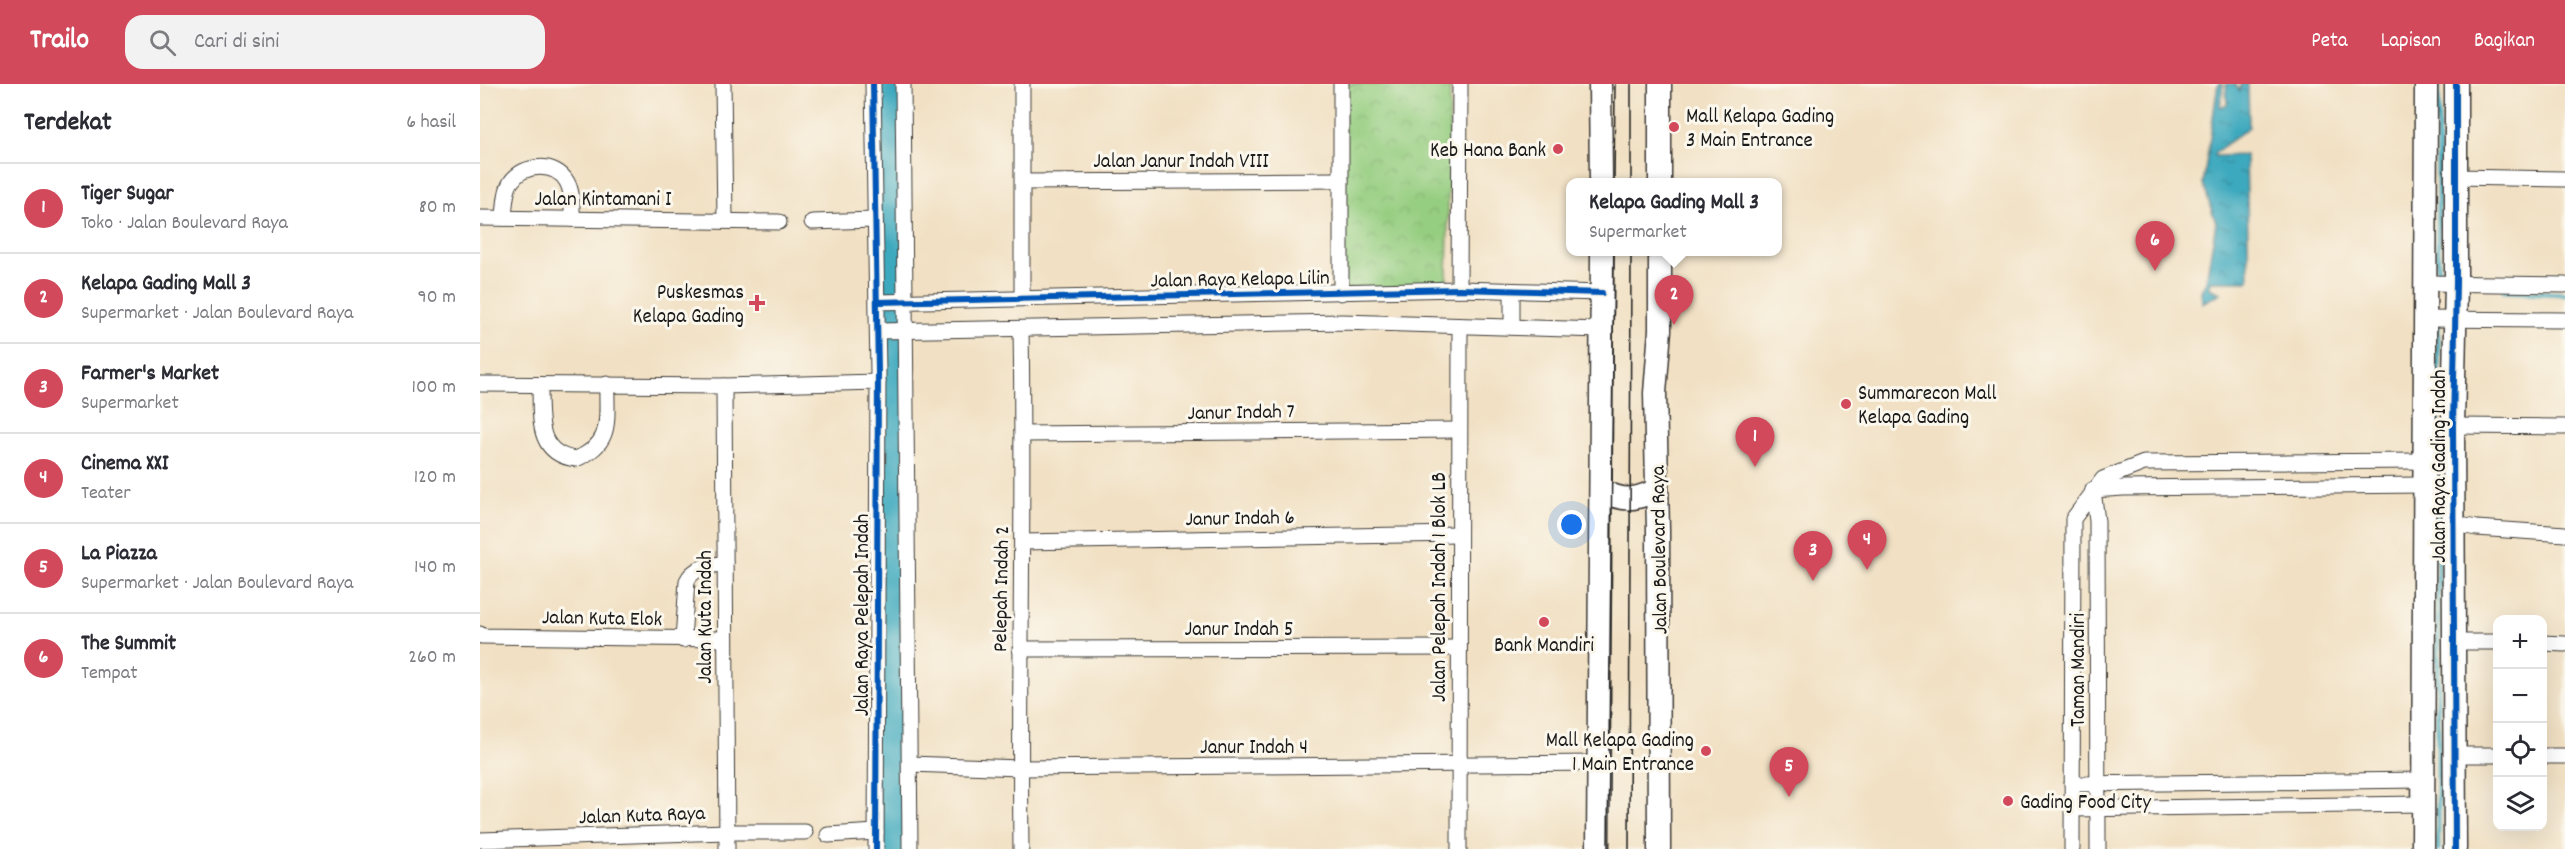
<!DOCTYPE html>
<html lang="id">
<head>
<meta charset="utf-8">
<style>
	body { margin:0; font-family:Dekko,sans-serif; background:#f2f2f3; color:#2b2b33 }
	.controls { position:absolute; right:18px; bottom:18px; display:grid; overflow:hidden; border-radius:12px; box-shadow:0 6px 24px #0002 }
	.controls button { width:54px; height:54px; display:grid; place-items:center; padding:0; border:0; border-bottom:2px solid #e1e1e2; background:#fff; color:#2b2b33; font:30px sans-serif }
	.you { position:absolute; left:1092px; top:441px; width:21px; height:21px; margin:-15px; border:4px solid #fff; border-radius:50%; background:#1a73e8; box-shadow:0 0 0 9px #1a73e833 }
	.badge { display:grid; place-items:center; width:39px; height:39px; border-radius:50%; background:#d1495b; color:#fff; font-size:20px; font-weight:700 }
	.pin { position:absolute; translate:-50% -50px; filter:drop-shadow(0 2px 3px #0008) }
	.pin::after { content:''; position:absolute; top:32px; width:21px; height:18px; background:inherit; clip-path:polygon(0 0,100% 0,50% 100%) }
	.popup { position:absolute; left:1086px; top:94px; width:216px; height:78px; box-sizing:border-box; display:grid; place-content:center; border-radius:12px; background:#fff; filter:drop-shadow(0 2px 4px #0005); font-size:20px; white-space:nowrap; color:#7c7c81 }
	.popup b { font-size:22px; color:#2b2b33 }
	.popup::after { content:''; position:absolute; left:50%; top:100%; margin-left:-12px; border:12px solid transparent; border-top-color:#fff }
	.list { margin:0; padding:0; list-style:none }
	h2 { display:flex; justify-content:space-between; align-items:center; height:78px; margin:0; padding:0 24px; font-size:26px }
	h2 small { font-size:20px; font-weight:400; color:#7c7c81 }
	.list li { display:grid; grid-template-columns:39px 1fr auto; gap:18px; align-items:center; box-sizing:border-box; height:90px; padding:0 24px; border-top:2px solid #e1e1e2 }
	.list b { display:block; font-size:22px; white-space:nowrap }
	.list p { margin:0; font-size:20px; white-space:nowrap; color:#7c7c81 }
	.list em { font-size:20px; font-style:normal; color:#7c7c81 }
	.icon { flex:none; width:33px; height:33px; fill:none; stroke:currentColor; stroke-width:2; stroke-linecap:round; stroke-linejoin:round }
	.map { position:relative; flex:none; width:2085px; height:765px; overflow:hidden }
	header { display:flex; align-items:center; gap:36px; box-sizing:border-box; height:84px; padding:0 30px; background:#d1495b; color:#fff }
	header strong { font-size:28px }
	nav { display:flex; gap:33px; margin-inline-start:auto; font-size:21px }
	.search { width:420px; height:54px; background:#f2f2f3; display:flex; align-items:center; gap:15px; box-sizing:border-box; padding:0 21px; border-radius:18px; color:#7c7c81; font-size:22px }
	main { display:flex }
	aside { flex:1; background:#fff }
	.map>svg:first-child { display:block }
	.park { fill:url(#park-crowns); stroke:#59754e; stroke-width:1.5 }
	.water { fill:url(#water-ripples); stroke:#2d626d; stroke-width:1.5 }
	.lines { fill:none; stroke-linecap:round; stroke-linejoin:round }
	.stream { stroke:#3ea9be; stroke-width:5 }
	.river { stroke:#3ea9be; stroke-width:30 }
	.street-casing { stroke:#3c3935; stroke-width:17 }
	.secondary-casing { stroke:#3c3935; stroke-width:25 }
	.street { stroke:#fff; stroke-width:15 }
	.secondary { stroke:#fff; stroke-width:22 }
	.tram { stroke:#1c1c1c; stroke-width:1.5 }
	.cycleway-casing { stroke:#fbf7ec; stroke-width:10 }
	.cycleway { stroke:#0057b8; stroke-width:6 }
	.poi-dot { fill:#d1495b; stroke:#fbf7ec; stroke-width:2 }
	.labels { text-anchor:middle; stroke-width:6; stroke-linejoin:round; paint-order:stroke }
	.poi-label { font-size:21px; fill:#1c1c1c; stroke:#fbf7ec; text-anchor:start }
	.street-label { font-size:21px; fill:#1c1c1c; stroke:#fbf7ec }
</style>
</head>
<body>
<header>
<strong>Trailo</strong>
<div class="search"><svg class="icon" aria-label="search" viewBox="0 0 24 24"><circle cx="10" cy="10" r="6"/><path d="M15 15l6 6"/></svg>Cari di sini</div>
<nav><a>Peta</a><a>Lapisan</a><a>Bagikan</a></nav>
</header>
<main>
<aside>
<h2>Terdekat<small>6 hasil</small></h2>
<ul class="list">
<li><span class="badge">1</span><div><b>Tiger Sugar</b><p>Toko · Jalan Boulevard Raya</p></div><em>80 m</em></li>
<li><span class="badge">2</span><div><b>Kelapa Gading Mall 3</b><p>Supermarket · Jalan Boulevard Raya</p></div><em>90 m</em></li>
<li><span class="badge">3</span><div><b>Farmer's Market</b><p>Supermarket</p></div><em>100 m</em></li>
<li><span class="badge">4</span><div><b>Cinema XXI</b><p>Teater</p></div><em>120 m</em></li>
<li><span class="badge">5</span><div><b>La Piazza</b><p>Supermarket · Jalan Boulevard Raya</p></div><em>140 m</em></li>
<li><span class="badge">6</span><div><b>The Summit</b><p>Tempat</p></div><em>260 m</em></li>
</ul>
</aside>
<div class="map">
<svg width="2085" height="765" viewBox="0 0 2085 765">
	<defs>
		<pattern id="park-crowns" width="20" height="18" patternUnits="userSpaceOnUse" patternTransform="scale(1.5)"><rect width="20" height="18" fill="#96ce81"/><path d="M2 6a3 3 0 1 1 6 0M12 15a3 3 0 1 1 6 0" fill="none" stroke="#81b06f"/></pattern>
		<pattern id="water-ripples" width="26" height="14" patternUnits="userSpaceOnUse" patternTransform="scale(1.5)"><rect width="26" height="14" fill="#3ea9be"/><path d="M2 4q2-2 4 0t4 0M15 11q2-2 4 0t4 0" fill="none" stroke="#33899a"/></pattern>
	</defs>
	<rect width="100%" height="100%" fill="#fbf7ec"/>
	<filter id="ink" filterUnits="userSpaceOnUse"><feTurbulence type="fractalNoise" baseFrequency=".0167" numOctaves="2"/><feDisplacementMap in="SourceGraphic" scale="12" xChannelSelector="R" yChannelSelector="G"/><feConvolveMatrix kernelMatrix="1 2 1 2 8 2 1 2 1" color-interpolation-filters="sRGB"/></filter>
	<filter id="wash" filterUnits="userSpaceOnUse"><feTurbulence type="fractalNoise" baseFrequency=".008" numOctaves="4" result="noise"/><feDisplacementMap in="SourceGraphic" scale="24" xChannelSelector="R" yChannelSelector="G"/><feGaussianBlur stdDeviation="1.35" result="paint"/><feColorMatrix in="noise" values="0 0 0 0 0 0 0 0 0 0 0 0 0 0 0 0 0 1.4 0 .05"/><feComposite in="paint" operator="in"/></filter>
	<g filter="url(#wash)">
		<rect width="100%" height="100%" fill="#f1e0c3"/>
		<polygon class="park" points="865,0 970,0 967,202 862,205"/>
		<polygon class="water" points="1738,0 1743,0 1740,23 1747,21 1746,0 1755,0 1760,7 1761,0 1768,0 1769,43 1735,69 1734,72 1766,71 1769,197 1730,197 1729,204 1741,209 1722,219 1721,207 1726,197 1736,139 1723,100"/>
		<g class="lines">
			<g class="stream">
				<polyline points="1958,192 1958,0"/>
				<polyline points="2024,207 2085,210"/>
				<polyline points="1958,236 1958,765"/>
			</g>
			<polyline class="river" points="410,765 410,0"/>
		</g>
	</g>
	<g filter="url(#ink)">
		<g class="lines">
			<defs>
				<g id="street">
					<polyline points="243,0 245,135"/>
					<polyline points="393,0 398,288 396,765"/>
					<polyline points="423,0 430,765"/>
					<polyline points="1976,93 2085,95"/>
					<polyline points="543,98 861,96"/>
					<polyline points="0,134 299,138"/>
					<path d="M24,134C25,123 25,107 31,98C44,79 76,78 87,98C93,108 92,123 92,135"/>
					<polyline points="332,138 394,136"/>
					<polyline points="1945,199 2085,201"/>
					<polyline points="979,205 980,0"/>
					<polyline points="1032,207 1032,243"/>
					<polyline points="861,209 861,0"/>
					<polyline points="542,213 542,0"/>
					<polyline points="398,218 979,205 1122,209"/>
					<polyline points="1945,235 2085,236"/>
					<path d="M541,245C544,418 539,592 541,765"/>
					<polyline points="398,247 862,238 1122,246"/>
					<polyline points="0,300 244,302 398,298"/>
					<path d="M60,301C61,332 55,370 96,375C134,359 126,336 127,300"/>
					<polyline points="244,302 247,765"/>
					<polyline points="1973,342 2085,343"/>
					<polyline points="543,350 979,346"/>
					<polyline points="1613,406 1617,437 1618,765"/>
					<polyline points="1613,406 1643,404 1944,401"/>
					<polyline points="1974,440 1997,444 2085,450"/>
					<polyline points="542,458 979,450"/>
					<polyline points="0,550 1,552 244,555"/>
					<path d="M203,556L207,497C214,482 231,482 245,479"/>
					<polyline points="1974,558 2018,558"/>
					<polyline points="2062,559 2085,560"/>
					<polyline points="540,565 979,564"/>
					<polyline points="1976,671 2018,671"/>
					<polyline points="2062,672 2085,672"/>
					<polyline points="430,680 540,684 1118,679"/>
					<polyline points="1592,700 1943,696"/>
					<polyline points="1592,725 1942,720"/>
					<polyline points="348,751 396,748"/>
					<polyline points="0,756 247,748 325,748"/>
					<polyline points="979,765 980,242"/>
					<polyline points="1592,765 1593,435 1623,395 1664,379 1944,377"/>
				</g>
				<g id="secondary">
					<polyline points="1120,0 1121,98"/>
					<polyline points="1180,98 1180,0"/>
					<path d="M1125,408C1143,417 1154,416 1172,408"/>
					<polyline points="1118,765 1122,168"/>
					<polyline points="1179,765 1178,446 1175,309 1180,246 1180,168"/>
					<polyline points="1943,765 1946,0"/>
					<polyline points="1975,765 1973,342 1976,199 1976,0"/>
				</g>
			</defs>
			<use href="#street" class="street-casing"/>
			<use href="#secondary" class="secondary-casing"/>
			<use href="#street" class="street"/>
			<use href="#secondary" class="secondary"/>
			<g class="tram">
				<polyline points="1134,98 1135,0"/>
				<polyline points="1151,98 1151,0"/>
				<polyline points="1128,765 1134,168"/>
				<polyline points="1149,765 1151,168"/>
			</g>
			<defs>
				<g id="cycleway">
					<polyline points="393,0 398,288 396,765"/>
					<polyline points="398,218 979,205 1122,209"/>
					<polyline points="1975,765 1973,342 1976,199 1976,0"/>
				</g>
			</defs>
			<use href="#cycleway" class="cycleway-casing"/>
			<use href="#cycleway" class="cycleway"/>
		</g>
	</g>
	<g class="poi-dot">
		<circle cx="1194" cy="43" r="6"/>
		<circle cx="1078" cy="65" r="6"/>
		<path d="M274 210h6v6h6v6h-6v6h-6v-6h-6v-6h6z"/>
		<circle cx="1366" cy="320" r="6"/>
		<circle cx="1064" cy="538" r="6"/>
		<circle cx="1226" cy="667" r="6"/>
		<circle cx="1528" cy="717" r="6"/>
	</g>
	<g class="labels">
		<g class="poi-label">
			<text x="1206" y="38">Mall Kelapa Gading<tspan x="1206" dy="24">3 Main Entrance</tspan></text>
			<text x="1066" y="72" text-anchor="end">Keb Hana Bank</text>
			<text x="264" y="214" text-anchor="end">Puskesmas<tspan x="264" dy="24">Kelapa Gading</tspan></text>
			<text x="1378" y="315">Summarecon Mall<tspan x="1378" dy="24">Kelapa Gading</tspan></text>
			<text x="1064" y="567" text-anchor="middle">Bank Mandiri</text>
			<text x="1214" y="662" text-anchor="end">Mall Kelapa Gading<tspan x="1214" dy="24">1 Main Entrance</tspan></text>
			<text x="1540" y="724">Gading Food City</text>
		</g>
		<g class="street-label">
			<text x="701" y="83">Jalan Janur Indah VIII</text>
			<text x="123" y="121">Jalan Kintamani I</text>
			<text transform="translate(760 194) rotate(-1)" y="7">Jalan Raya Kelapa Lilin</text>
			<text transform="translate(761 327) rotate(-1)" y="7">Janur Indah 7</text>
			<text transform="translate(1958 382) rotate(-90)" y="7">Jalan Raya Gading Indah</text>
			<text transform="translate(760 433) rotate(-1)" y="7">Janur Indah 6</text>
			<text transform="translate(1178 466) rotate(-91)" y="7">Jalan Boulevard Raya</text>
			<text transform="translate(958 503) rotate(-90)" y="7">Jalan Pelepah Indah 1 Blok LB</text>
			<text transform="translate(520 505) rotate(-89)" y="7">Pelepah Indah 2</text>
			<text transform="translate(381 531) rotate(-90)" y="7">Jalan Raya Pelepah Indah</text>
			<text transform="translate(122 533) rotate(1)" y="7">Jalan Kuta Elok</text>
			<text transform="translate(224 533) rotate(-90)" y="7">Jalan Kuta Indah</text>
			<text x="759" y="551">Janur Indah 5</text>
			<text transform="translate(1597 586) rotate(-90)" y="7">Taman Mandiri</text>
			<text x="774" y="669">Janur Indah 4</text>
			<text transform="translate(162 730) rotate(-2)" y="7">Jalan Kuta Raya</text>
		</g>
	</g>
</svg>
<div class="controls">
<button>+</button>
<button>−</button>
<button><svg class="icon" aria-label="locate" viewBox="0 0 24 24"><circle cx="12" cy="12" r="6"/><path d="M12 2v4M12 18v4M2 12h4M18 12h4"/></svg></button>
<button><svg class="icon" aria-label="layers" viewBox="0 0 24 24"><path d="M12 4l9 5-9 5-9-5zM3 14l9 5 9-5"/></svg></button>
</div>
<div class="you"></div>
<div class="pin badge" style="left:1275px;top:383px">1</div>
<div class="pin badge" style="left:1194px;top:241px">2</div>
<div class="popup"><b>Kelapa Gading Mall 3</b>Supermarket</div>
<div class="pin badge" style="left:1333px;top:497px">3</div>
<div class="pin badge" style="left:1387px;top:486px">4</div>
<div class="pin badge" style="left:1309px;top:713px">5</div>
<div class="pin badge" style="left:1675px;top:187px">6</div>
</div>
</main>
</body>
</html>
